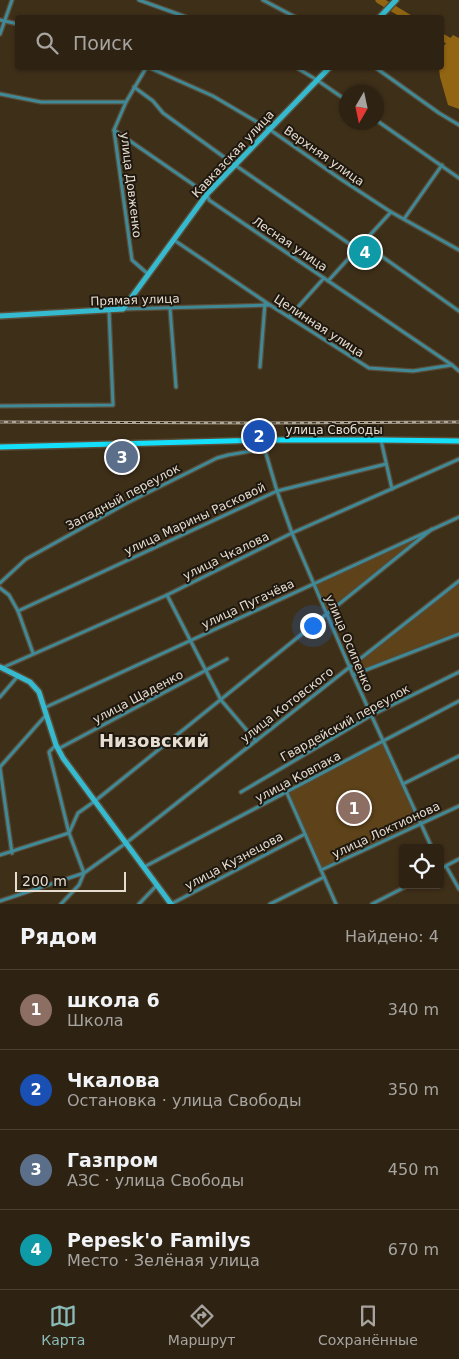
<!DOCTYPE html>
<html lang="ru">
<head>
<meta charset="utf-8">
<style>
	body { margin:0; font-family:"DejaVu Sans",sans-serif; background:#362b1c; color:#f1f3f6 }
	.controls { position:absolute; right:15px; bottom:15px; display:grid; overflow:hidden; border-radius:5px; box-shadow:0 1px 4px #0004 }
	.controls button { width:45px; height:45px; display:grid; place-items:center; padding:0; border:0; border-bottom:1px solid #494033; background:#2e2313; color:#f1f3f6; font:25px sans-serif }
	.compass { position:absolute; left:339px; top:85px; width:45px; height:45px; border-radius:50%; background:#2e2313; box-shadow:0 1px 4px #0004; rotate:189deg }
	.scale { position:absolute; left:15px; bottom:12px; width:111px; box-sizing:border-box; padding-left:5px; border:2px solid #e6dccf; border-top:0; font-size:14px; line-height:18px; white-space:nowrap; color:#e6dccf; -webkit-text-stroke:4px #1f180f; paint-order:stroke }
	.you { position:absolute; left:312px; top:625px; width:18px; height:18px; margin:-12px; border:4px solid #fff; border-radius:50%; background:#1a73e8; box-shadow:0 0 0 8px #1a73e833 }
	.badge { display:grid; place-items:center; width:32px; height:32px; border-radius:50%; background:#8bbbb9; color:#fff; font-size:16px; font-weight:700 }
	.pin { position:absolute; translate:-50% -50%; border:2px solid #fff; box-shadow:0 1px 5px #0006 }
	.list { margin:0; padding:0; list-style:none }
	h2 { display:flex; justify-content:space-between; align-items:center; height:65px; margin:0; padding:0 20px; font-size:21px }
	h2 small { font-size:16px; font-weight:400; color:#a7a4a0 }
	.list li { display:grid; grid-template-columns:32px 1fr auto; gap:15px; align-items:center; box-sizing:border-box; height:80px; padding:0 20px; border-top:1px solid #494033 }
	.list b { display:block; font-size:19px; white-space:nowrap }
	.list p { margin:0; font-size:16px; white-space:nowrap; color:#a7a4a0 }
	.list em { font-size:16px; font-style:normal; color:#a7a4a0 }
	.icon { flex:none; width:28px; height:28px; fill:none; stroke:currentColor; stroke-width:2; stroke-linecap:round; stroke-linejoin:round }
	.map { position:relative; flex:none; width:459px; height:904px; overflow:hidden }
	.search { position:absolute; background:#2e2313; box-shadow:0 1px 4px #0004; left:15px; right:15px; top:15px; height:55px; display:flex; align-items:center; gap:12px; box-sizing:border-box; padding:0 18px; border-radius:5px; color:#a7a4a0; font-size:19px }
	.sheet { height:385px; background:#2e2313 }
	nav { display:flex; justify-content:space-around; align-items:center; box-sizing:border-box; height:70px; border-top:1px solid #494033; background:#2e2313; font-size:14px; color:#a7a4a0 }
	nav a { display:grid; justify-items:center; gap:2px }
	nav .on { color:#8bbbb9 }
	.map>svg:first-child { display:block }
	.green { fill:#5e431a }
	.water { fill:#926513 }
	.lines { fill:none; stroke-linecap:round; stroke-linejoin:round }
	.river { stroke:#926513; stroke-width:7 }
	.street-casing { stroke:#594b36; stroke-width:5.5 }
	.secondary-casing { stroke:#594b36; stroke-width:8 }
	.primary-casing { stroke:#594b36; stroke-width:8 }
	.street { stroke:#408996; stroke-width:3 }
	.secondary { stroke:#35bacf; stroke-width:5 }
	.primary { stroke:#15e0fc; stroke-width:5 }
	.rail-casing { stroke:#b0a595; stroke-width:3 }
	.rail { stroke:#1f180f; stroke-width:1; stroke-dasharray:4; stroke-linecap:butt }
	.labels { text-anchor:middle; stroke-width:4; stroke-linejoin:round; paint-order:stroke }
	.street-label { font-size:12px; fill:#e6dccf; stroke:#1f180f }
	.district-label { font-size:18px; font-weight:bold; fill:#e6dccf; stroke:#1f180f }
</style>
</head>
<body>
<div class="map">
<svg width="459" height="904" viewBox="0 0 459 904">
	<rect width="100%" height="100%" fill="#3e2f19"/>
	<g class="green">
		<polygon points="432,529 327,614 313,582"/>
		<polygon points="459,581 459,634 353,675 350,667"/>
		<polygon points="384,741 421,823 321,870 286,792"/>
	</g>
	<polygon class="water" points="453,35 459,38 459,109 448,105 440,77 439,68 442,68 442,48"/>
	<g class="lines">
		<g class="river">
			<polyline points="379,0 409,18"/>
			<polyline points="442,37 459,47"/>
		</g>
		<defs>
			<g id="street">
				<polyline points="139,0 189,18"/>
				<polyline points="263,0 297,18"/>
				<polyline points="0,20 18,24"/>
				<polyline points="0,34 12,0"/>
				<polyline points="146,68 126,102 114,130 132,260 148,274"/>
				<polyline points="150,68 213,96 269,129 342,180 391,212 459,250"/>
				<polyline points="297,68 317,80 346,100"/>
				<polyline points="376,68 439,113 459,125"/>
				<polyline points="134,87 153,101 163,113 235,165 357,249"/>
				<polyline points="0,94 41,102 126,102"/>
				<polyline points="376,120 459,178"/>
				<polyline points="114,130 207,194 209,200 452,365 459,371"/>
				<polyline points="404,219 442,165"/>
				<polyline points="174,240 270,305 369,368 413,371 452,365"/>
				<polyline points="363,243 459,311"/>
				<polyline points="328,281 391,212"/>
				<polyline points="170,308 176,387"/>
				<polyline points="123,309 270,305"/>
				<polyline points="289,317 324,278"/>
				<polyline points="260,367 265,303"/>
				<polyline points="0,406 113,405 109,310"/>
				<polyline points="262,440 277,491 292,533 353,675 432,848"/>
				<polyline points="381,440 392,489"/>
				<polyline points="0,583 26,559 127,503 217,458 228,455 264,449"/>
				<polyline points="0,588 9,595 18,611 33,653"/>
				<polyline points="167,595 221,700 256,741"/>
				<polyline points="18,611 277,491 386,464"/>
				<polyline points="2,668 167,595 292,533 459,459"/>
				<polyline points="353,675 459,634"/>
				<polyline points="0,697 18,676"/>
				<polyline points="44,708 459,517"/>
				<polyline points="56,745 49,752 69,833 84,873 79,885 61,904"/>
				<polyline points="58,749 227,659"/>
				<polyline points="0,767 46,715"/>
				<polyline points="0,768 12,853"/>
				<polyline points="403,784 459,756"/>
				<polyline points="241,792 372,715 459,672"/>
				<polyline points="287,793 336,904"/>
				<polyline points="0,855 69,833 78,813 95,801 432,529"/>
				<polyline points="446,866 459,889"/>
				<polyline points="144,867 459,701"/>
				<polyline points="440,869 459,859"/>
				<polyline points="321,870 459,806"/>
				<polyline points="0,901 84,873 126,843 459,581"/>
				<polyline points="139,904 157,885"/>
				<polyline points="171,904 305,834"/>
				<polyline points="270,904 324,877"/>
				<polyline points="372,904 409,885"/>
			</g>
			<g id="secondary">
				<polyline points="379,18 396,0"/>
				<polyline points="0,316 123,309 207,194 329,68"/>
				<polyline points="0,667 30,682 39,692 56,745 63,758 171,904"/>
			</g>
			<polyline id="primary" points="0,447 262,440 381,440 459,441"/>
		</defs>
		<use href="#street" class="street-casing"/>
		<use href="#secondary" class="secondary-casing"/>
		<use href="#primary" class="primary-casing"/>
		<use href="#street" class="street"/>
		<use href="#secondary" class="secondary"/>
		<use href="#primary" class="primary"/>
		<defs>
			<polyline id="rail" points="0,422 263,423 459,422"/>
		</defs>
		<use href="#rail" class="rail-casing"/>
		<use href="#rail" class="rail"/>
	</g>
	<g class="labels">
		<g class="street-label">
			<text transform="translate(233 154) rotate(-47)" y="4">Кавказская улица</text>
			<text transform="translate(324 156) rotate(35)" y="4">Верхняя улица</text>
			<text transform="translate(131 185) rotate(83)" y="4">улица Довженко</text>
			<text transform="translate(290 244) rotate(34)" y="4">Лесная улица</text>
			<text transform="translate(135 300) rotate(-2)" y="4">Прямая улица</text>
			<text transform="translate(319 326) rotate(33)" y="4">Целинная улица</text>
			<text x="334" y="434">улица Свободы</text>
			<text transform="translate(123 497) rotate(-28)" y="4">Западный переулок</text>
			<text transform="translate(195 519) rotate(-25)" y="4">улица Марины Расковой</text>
			<text transform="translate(226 556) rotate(-26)" y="4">улица Чкалова</text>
			<text transform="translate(248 604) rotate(-25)" y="4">улица Пугачёва</text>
			<text transform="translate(349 643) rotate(67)" y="4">улица Осипенко</text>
			<text transform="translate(138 697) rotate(-28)" y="4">улица Щаденко</text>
			<text transform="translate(287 705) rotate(-38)" y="4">улица Котовского</text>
			<text transform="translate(345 723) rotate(-29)" y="4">Гвардейский переулок</text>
			<text transform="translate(298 777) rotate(-28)" y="4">улица Ковпака</text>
			<text transform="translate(386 830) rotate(-25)" y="4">улица Локтионова</text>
			<text transform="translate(234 861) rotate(-28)" y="4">улица Кузнецова</text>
		</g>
		<g class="district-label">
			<text x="154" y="747">Низовский</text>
		</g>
	</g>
</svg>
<div class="controls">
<button><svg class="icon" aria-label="locate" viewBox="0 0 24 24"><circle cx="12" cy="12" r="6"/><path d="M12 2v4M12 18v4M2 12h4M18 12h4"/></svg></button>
</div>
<svg class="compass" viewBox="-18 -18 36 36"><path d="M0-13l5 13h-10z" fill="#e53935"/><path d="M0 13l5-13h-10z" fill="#a7a4a0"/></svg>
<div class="scale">200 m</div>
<div class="you"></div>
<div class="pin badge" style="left:354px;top:808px;background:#8d6e63">1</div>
<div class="pin badge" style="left:259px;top:436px;background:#1a4fb4">2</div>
<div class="pin badge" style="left:122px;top:457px;background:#5c6f8a">3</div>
<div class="pin badge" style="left:365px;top:252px;background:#0f9aa8">4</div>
<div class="search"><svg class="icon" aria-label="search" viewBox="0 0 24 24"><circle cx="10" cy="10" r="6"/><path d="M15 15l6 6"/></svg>Поиск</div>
</div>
<section class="sheet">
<h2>Рядом<small>Найдено: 4</small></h2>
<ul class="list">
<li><span class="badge" style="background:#8d6e63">1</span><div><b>школа 6</b><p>Школа</p></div><em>340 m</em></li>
<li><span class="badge" style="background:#1a4fb4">2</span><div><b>Чкалова</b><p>Остановка · улица Свободы</p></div><em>350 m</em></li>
<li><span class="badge" style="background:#5c6f8a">3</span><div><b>Газпром</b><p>АЗС · улица Свободы</p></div><em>450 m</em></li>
<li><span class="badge" style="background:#0f9aa8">4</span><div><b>Pepesk'o Familys</b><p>Место · Зелёная улица</p></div><em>670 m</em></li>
</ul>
</section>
<nav>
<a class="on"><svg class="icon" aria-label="map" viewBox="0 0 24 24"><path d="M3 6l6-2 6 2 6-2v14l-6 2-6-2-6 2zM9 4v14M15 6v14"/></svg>Карта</a>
<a><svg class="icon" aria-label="directions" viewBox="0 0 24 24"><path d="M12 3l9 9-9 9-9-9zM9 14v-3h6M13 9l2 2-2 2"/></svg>Маршрут</a>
<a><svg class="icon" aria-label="saved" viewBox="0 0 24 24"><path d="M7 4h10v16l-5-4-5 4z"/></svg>Сохранённые</a>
</nav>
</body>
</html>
